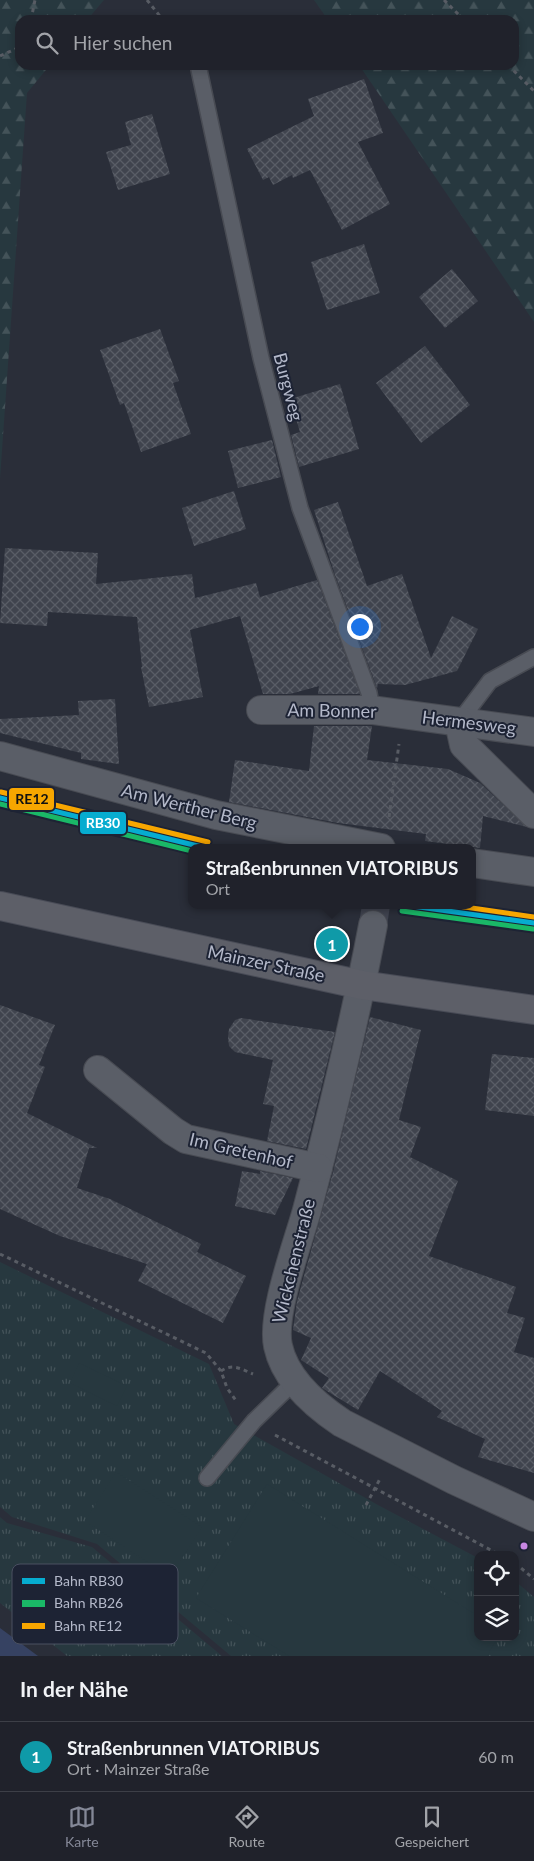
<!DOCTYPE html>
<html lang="de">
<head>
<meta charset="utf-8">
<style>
	body { margin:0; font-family:Lato,sans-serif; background:#2d2f37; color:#f1f3f6 }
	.controls { position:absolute; right:15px; bottom:15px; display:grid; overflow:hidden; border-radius:10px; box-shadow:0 2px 8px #0003 }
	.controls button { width:45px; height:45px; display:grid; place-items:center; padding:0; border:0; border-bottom:1px solid #3d3f47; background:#20222b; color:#f1f3f6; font:25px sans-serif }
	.you { position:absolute; left:359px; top:626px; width:18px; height:18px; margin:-12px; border:4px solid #fff; border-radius:50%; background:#1a73e8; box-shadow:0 0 0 8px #1a73e833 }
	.badge { display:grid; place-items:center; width:32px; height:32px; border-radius:50%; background:#848897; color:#fff; font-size:16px; font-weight:700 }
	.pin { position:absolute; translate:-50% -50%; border:2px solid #fff; box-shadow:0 1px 5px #0006 }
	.popup { position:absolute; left:188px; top:844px; width:288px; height:65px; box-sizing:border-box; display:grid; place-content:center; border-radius:10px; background:#20222b; filter:drop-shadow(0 1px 4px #0005); font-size:16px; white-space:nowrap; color:#a2a4a9 }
	.popup b { font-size:19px; color:#f1f3f6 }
	.popup::after { content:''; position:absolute; left:50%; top:100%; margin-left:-10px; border:10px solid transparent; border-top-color:#20222b }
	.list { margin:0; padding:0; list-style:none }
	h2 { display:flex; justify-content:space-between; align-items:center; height:65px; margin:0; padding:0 20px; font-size:21px }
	h2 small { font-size:16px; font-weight:400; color:#a2a4a9 }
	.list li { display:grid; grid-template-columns:32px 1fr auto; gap:15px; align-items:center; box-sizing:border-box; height:70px; padding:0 20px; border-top:1px solid #3d3f47 }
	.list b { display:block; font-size:19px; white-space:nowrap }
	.list p { margin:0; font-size:16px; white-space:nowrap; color:#a2a4a9 }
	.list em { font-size:16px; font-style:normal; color:#a2a4a9 }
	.icon { flex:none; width:28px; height:28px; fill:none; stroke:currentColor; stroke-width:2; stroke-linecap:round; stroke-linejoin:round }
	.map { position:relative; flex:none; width:534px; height:1656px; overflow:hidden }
	.search { position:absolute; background:#20222b; box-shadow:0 2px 8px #0003; left:15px; right:15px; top:15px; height:55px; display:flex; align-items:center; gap:12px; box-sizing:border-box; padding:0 18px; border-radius:15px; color:#a2a4a9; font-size:19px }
	.sheet { height:135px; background:#20222b }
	nav { display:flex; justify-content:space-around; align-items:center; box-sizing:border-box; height:70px; border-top:1px solid #3d3f47; background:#20222b; font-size:14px; color:#a2a4a9 }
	nav a { display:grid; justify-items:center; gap:2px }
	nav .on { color:#848897 }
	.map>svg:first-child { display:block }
	.grass { fill:url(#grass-tufts) }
	.forest { fill:url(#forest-firs) }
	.pitch { fill:#27383f }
	.water { fill:#364262 }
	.building { fill:url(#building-cross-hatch) }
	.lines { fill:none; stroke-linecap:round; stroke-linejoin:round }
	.street-tunnel { stroke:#3f434f; stroke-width:28; stroke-dasharray:28 14; stroke-linecap:butt }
	.lane-casing { stroke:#484b53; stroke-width:18 }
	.street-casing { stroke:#484b53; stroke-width:30 }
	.primary-casing { stroke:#484b56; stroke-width:30 }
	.path { stroke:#585c64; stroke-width:3; stroke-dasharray:4 4; stroke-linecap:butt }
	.lane { stroke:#5a5e67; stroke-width:15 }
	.street { stroke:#5a5e67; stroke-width:28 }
	.primary { stroke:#5d5f68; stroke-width:28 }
	.rail-1-casing { stroke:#1d2334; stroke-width:9 }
	.rail-2-casing { stroke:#1d2334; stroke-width:9 }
	.rail-3-casing { stroke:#1d2334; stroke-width:9 }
	.rail-1 { stroke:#06acd0; stroke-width:5 }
	.rail-2 { stroke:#1ab867; stroke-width:5 }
	.rail-3 { stroke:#f7a600; stroke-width:5 }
	.bus-dot { fill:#c787e3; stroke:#1d2334; stroke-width:2 }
	.labels { text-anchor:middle; stroke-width:4; stroke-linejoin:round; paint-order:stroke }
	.street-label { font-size:18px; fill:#b4b9ca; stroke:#1d2334 }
	.key { fill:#1d2334; stroke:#4a5061; stroke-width:1 }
	.key-label { font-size:14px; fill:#b4b9ca }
	.line-badge { stroke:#1d2334; stroke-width:2 }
	.badge-label { font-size:14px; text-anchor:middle; font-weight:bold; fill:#fff }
	.pale-badge-label { font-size:14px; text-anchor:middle; font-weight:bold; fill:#111 }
</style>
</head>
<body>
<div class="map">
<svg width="534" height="1656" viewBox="0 0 534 1656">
	<defs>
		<pattern id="grass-tufts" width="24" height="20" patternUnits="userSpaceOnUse" patternTransform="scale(1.25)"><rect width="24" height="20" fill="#27383f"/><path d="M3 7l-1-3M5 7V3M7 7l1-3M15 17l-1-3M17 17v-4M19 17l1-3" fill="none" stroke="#445359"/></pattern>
		<pattern id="forest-firs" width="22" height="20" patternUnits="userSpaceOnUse" patternTransform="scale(1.25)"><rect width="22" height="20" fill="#27383f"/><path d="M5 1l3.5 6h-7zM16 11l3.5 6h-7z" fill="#445359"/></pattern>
		<pattern id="building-cross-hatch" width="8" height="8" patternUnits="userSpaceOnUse" patternTransform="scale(1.25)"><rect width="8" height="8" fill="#40444e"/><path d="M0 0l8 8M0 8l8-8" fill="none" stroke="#595d66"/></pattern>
	</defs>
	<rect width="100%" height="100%" fill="#2a2e39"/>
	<g class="grass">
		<polygon points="0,1262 209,1364 234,1424 378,1505 478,1558 478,1637 515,1637 515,1581 534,1597 534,1656 231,1656 97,1544 12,1517 0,1507"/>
		<polygon points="0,1517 7,1523 92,1547 222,1656 67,1656 0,1603"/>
	</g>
	<g class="forest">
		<polygon points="0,0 104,0 87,20 20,20 20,65 50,65 27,93 0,479"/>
		<polygon points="314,0 534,0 534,322 359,65 514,65 514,20 328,20"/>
	</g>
	<g class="pitch">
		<polygon points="79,1363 127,1386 117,1406 70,1383"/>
		<polygon points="116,1472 202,1527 170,1577 85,1521"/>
		<polygon points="267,1484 478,1616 478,1637 498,1637 487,1656 289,1656 196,1598"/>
	</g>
	<polygon class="water" points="0,1628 38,1656 0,1656"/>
	<g class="building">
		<polygon points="364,79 383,133 358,142 390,204 342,230 310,170 293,178 292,175 273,185 269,177 263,180 247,149 314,116 308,99"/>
		<polygon points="152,114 170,174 118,190 106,152 131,145 125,122"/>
		<polygon points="364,244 380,293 327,310 311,262"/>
		<polygon points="452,269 478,301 445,328 419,297"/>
		<polygon points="160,329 179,381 173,383 191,434 141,452 124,403 120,405 100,350"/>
		<polygon points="425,346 470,405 421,443 376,383"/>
		<polygon points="340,384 359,449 299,467 291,435 300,432 290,399"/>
		<polygon points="272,440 281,477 238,488 228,451"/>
		<polygon points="234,491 246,529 194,546 182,508"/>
		<polygon points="338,502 367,586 402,574 431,658 452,616 478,629 457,671 405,685 378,684 377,688 335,575 314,510"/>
		<polygon points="5,548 98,553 96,584 192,574 195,598 256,583 260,597 317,580 360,694 318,694 319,686 290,694 263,694 240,616 190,630 203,697 149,707 141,667 142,667 137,617 48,612 47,626 0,623"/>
		<polygon points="115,699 119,764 81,759 81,753 0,733 0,719 79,715 78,701"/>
		<polygon points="314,726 372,726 367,760 448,769 480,783 527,827 483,816 480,848 425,841 426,834 338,823 229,802 235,760 309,771"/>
		<polygon points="0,1005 55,1025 39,1065 45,1067 27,1113 97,1148 89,1148 77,1188 110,1199 201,1244 197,1252 246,1276 223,1323 138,1281 147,1264 60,1236 0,1209"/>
		<polygon points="370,1017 421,1030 399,1120 421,1127 410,1157 458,1181 429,1256 516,1287 507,1313 525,1318 514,1352 534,1358 534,1473 478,1457 485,1439 437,1417 442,1411 380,1371 358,1410 322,1388 329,1378 301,1360 311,1338 293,1330 297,1301 333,1172"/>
		<polygon points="241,1018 335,1032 306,1149 267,1141 274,1106 263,1104 273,1060 235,1052 229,1046 228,1037 229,1029 235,1020"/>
		<polygon points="492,1054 534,1058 534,1116 485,1110"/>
		<polygon points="242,1171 260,1174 260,1171 293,1178 275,1215 235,1206"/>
	</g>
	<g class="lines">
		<polyline class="street-tunnel" points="373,925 376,905"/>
		<defs>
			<g id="lane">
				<polyline points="198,65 261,358 300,508 369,693 372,710"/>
				<polyline points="459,722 490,681 534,657"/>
				<polyline points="207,1478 254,1421 295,1381"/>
			</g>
			<g id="street">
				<polyline points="261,710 372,710 534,732"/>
				<polyline points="459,722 464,745 534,814"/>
				<polyline points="0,756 216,815 381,848"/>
				<polyline points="472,863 534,872"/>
				<path d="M373,925C355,1020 332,1115 307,1210C298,1243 271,1314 278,1346C285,1379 315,1405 342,1423L454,1480L534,1517"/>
				<polyline points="98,1070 173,1131 186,1139 318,1168"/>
			</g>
			<polyline id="primary" points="0,906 362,985 534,1010"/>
		</defs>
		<use href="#lane" class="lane-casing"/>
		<use href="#street" class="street-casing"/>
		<use href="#primary" class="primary-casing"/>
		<g class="path">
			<polyline points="147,0 163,20"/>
			<polyline points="444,0 464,20"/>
			<polyline points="31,20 35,0"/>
			<polyline points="0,56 20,47"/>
			<polyline points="508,65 534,91"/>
			<polyline points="389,817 399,744"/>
			<polyline points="0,1254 206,1353 221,1371 227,1388 237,1402"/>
			<path d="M221,1371C233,1363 241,1369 253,1374"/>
			<polyline points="275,1435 500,1555"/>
			<polyline points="366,1505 381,1477"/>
			<polyline points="515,1563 534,1579"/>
		</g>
		<use href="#lane" class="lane"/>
		<use href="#street" class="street"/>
		<use href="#primary" class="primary"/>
		<defs>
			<g id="rail-1">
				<polyline points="0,798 206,848"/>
				<polyline points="405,905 534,923"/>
			</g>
			<g id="rail-2">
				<polyline points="0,804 192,851"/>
				<polyline points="402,911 533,929"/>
			</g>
			<g id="rail-3">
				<polyline points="1,792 208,842"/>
				<polyline points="451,905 534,917"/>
			</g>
		</defs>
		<use href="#rail-1" class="rail-1-casing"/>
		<use href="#rail-2" class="rail-2-casing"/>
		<use href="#rail-3" class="rail-3-casing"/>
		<use href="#rail-1" class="rail-1"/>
		<use href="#rail-2" class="rail-2"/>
		<use href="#rail-3" class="rail-3"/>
	</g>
	<circle class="bus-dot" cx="524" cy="1546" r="4.5"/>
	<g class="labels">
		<g class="street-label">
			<text transform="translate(288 387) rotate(75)" y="6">Burgweg</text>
			<text transform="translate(332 711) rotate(1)" y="6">Am Bonner</text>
			<text transform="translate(469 723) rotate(7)" y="6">Hermesweg</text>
			<text transform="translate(189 807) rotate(14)" y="6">Am Werther Berg</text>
			<text transform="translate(266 964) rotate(12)" y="6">Mainzer Straße</text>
			<text transform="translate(241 1151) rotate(13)" y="6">Im Gretenhof</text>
			<text transform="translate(294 1261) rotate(-76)" y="6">Wickchenstraße</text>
		</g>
	</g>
	<rect x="12" y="1564" width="166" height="80" rx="8" class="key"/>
	<rect x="22" y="1578" width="23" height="6" fill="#06acd0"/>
	<rect x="22" y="1600" width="23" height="7" fill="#1ab867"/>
	<rect x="22" y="1623" width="23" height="6" fill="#f7a600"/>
	<g class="key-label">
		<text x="54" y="1586">Bahn RB30</text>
		<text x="54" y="1608">Bahn RB26</text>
		<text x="54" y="1631">Bahn RE12</text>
	</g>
	<g class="line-badge">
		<rect x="8" y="787" width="47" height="24" rx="5" fill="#f7a600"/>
		<rect x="79" y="811" width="48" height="24" rx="5" fill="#06acd0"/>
	</g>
	<g class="badge-label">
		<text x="103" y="828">RB30</text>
	</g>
	<g class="pale-badge-label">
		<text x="32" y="804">RE12</text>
	</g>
</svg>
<div class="controls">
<button><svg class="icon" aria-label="locate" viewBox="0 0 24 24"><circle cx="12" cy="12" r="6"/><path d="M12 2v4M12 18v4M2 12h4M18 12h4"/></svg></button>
<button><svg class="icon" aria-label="layers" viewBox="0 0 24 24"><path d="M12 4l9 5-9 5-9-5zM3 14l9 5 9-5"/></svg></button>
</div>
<div class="you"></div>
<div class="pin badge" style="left:332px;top:944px;background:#0f9aa8">1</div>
<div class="popup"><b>Straßenbrunnen VIATORIBUS</b>Ort</div>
<div class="search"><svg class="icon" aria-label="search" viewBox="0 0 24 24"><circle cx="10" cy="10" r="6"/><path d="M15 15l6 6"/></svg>Hier suchen</div>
</div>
<section class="sheet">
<h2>In der Nähe<small></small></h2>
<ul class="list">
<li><span class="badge" style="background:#0f9aa8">1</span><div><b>Straßenbrunnen VIATORIBUS</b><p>Ort · Mainzer Straße</p></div><em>60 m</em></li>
</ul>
</section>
<nav>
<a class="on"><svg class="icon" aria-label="map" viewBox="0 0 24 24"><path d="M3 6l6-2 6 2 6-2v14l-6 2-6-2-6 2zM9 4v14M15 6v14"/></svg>Karte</a>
<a><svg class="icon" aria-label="directions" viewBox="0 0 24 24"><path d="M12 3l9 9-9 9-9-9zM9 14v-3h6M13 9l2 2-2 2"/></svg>Route</a>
<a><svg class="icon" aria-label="saved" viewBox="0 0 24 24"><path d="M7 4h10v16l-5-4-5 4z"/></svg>Gespeichert</a>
</nav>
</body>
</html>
